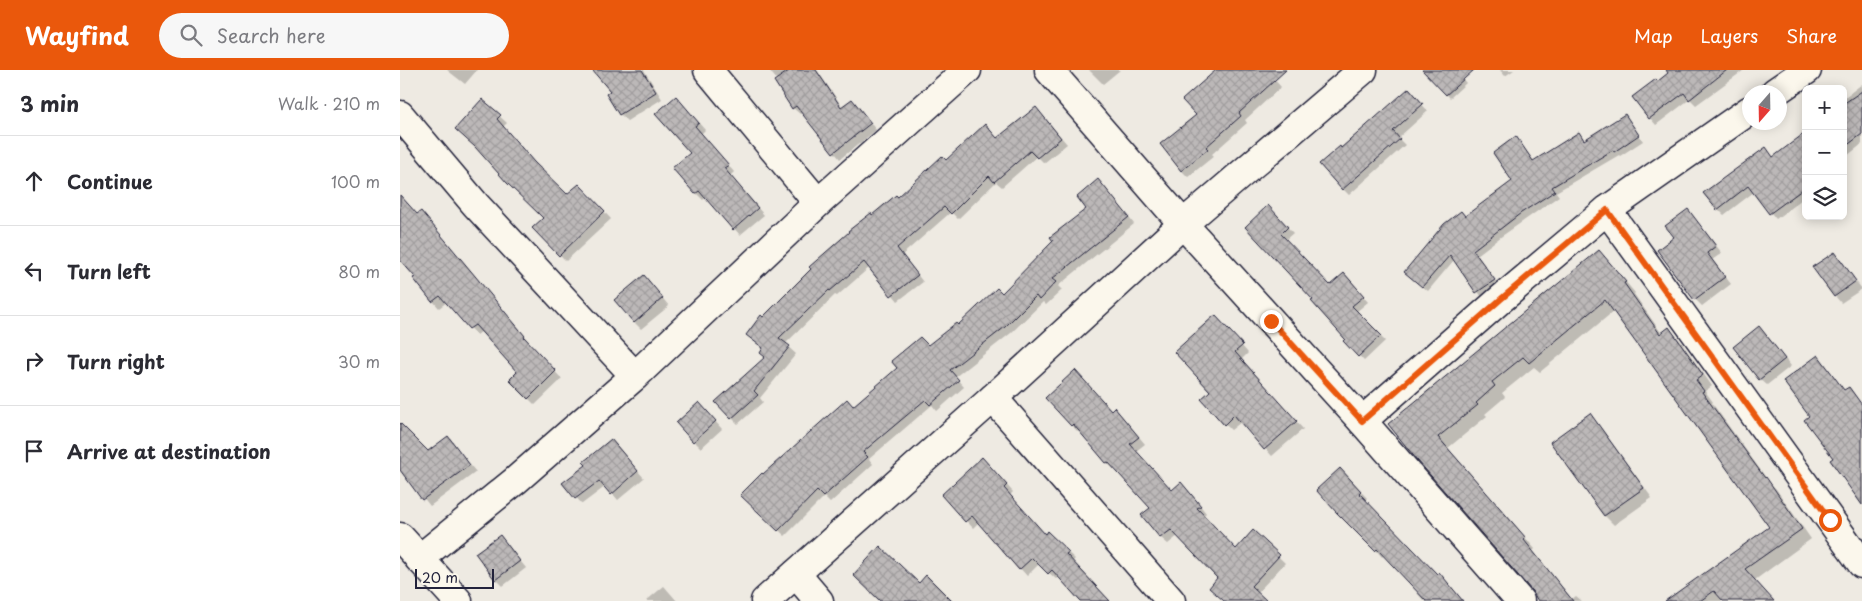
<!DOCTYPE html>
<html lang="en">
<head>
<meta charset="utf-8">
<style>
	body { margin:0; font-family:"Playpen Sans",sans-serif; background:#f7f7f7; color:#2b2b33 }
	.controls { position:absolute; right:15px; top:15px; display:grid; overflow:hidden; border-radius:8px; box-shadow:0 2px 12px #0003 }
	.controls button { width:45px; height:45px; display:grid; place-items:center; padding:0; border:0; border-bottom:1px solid #e1e1e2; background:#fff; color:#2b2b33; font:25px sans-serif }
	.compass { position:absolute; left:1342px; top:15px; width:45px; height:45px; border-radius:50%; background:#fff; box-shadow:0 2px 12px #0003; rotate:200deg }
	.scale { position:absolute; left:15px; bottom:12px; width:79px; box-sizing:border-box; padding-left:5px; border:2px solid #22223b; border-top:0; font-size:14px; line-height:18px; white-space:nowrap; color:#22223b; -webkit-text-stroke:4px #fbf7ec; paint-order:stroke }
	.stop { position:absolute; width:15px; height:15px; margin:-11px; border:4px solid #ea580c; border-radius:50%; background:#fff }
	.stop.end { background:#ea580c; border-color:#fff; box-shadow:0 1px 5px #0008 }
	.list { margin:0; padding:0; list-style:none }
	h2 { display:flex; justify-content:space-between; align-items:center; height:65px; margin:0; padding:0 20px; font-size:21px }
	h2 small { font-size:16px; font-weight:400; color:#7c7c81 }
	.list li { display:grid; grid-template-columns:32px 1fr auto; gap:15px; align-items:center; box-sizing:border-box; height:90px; padding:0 20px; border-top:1px solid #e1e1e2 }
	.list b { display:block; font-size:19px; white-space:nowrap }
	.list em { font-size:16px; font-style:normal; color:#7c7c81 }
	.icon { flex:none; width:28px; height:28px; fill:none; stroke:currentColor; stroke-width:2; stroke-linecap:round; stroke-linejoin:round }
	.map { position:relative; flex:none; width:1462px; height:531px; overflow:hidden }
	header { display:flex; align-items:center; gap:30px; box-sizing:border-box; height:70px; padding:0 25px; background:#ea580c; color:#fff }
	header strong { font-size:24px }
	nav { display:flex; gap:28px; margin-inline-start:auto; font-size:18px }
	.search { width:350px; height:45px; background:#f7f7f7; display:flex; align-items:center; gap:12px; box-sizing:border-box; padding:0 18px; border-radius:28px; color:#7c7c81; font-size:19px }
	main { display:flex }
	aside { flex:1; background:#fff }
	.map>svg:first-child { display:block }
	.shadow { fill:#0003 }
	.building { fill:url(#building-cross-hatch); stroke:#22223b }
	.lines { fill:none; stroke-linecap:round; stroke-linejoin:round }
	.minor-casing { stroke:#22223b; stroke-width:31 }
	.minor { stroke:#fbf7ec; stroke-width:28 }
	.route { stroke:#ea580c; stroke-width:6 }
</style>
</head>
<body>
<header>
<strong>Wayfind</strong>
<div class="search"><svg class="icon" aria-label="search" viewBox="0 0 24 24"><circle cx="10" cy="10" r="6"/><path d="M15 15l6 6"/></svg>Search here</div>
<nav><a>Map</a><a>Layers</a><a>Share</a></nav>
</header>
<main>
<aside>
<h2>3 min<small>Walk · 210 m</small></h2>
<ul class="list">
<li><svg class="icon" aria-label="ahead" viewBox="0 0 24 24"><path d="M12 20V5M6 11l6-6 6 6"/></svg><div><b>Continue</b></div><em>100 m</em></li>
<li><svg class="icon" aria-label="left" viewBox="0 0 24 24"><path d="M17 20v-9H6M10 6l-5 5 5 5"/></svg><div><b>Turn left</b></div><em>80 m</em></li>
<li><svg class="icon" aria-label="right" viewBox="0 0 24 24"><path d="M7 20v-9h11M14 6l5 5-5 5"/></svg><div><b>Turn right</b></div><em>30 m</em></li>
<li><svg class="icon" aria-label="arrive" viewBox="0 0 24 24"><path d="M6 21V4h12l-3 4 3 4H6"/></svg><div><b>Arrive at destination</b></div></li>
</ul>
</aside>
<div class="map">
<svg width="1462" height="531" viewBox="0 0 1462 531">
	<defs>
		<pattern id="building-cross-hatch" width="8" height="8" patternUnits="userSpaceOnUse" patternTransform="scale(1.25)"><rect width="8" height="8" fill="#bcb8b8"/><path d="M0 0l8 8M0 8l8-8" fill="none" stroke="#a19e9f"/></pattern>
	</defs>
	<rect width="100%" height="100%" fill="#eeeae2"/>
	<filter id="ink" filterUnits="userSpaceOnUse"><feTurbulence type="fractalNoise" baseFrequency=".02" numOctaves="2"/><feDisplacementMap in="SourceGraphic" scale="10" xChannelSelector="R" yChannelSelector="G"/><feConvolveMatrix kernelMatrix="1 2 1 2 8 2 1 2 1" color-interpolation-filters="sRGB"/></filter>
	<g filter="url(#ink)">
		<g class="shadow">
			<polygon points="47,0 77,0 65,14"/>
			<polygon points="194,0 244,0 262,29 227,51 220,44 212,21"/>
			<polygon points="369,0 417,0 443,38 458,37 476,60 440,89 402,43 400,44 393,38 377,10"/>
			<polygon points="689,0 720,0 703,14"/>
			<polygon points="831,0 866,0 881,17 845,50 847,53 812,84 814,86 788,107 781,100 798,45"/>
			<polygon points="1037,0 1055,0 1066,13 1050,28 1030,6"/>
			<polygon points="1100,0 1114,0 1105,6"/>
			<polygon points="1274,0 1344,0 1296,35 1290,29 1256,55 1233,28"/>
			<polygon points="1462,14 1462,74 1443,89 1443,26 1445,27"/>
			<polygon points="1014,26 1028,41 998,68 1005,75 949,125 943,119 942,79"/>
			<polygon points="83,31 107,53 103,57 140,99 167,126 179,115 211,149 166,191 134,158 145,148"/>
			<polygon points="282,34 305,60 301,64 334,102 330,106 364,145 340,165 306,127 303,130 296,123 291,83"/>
			<polygon points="642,45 667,74 644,93 637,86 602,117 596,112 558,149 551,142 502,185 523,212 498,231 470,197 437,226 435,225 385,274 396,284 360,328 363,332 338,354 332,348 366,288 364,279 347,265 363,249 473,146 498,129 546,91 598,70"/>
			<polygon points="1229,51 1243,71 1220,86 1219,85 1156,122 1159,126 1102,166 1077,185 1099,216 1082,227 1054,190 1028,221 1010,206 1065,147 1114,111 1116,68 1134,91 1179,64 1185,71"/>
			<polygon points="1406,64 1406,126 1376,149 1354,122 1324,145 1318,139 1366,79 1374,88"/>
			<polygon points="705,117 734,154 658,216 662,220 646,235 643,232 611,263 555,307 564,317 537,341 532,335 469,389 473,394 430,433 424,427 385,466 342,425 363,406 454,338 528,276 559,257 602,225 688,139"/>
			<polygon points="0,126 17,146 27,150 131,274 130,275 162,309 135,335 110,310 119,302 82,261 77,265 47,232 39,238 33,231 17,207 0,188"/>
			<polygon points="868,137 893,163 885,170 930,217 949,210 968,232 956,242 985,271 964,291 945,271 946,270 915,230 846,157"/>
			<polygon points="1288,141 1322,183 1312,190 1331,214 1302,236 1295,229 1275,167"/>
			<polygon points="1434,183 1462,219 1441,233 1435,226"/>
			<polygon points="1209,192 1235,223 1234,224 1262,264 1269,259 1279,269 1312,316 1305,321 1313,332 1312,333 1369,412 1376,419 1411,469 1355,510 1373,531 1267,531 1370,457 1214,241 1140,302 1134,297 1102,323 1105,327 1085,344 1087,346 1048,378 1135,479 1133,481 1172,529 1176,526 1182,531 1140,531 1133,520 990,354"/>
			<polygon points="250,213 269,236 241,259 234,252"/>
			<polygon points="822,253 848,283 841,290 903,359 872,386 841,352 831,360 825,354 811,321"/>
			<polygon points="1366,265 1391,296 1367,315 1360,309"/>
			<polygon points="647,328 711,341 721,345 745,374 736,381 773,421 788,420 806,443 803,446 836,481 853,462 885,493 857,523 865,531 824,531 819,508 779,465 768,474 761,468 743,445 752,438 715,398 714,399 707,393 680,360 678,362"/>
			<polygon points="306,341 322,359 301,378 294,371"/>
			<polygon points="1190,345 1199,355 1252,428 1214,455 1204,445"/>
			<polygon points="0,355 28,383 48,368 76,402 30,436 0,398"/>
			<polygon points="217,377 244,408 218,430 206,416 182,434 164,414"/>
			<polygon points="589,396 613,422 610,425 645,466 647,463 675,489 672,492 709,531 682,531 659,506 656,509 639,494 627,506 579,452 573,458 542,425"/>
			<polygon points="947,407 967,428 965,430 1037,506 1045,511 1063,531 1024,531 1017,523 1019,521 984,485 982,487 976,480"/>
			<polygon points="100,466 126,498 103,516 96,509"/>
			<polygon points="264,516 277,531 246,531"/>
		</g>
		<g class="building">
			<polygon points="192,0 242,0 256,22 219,45 206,24 210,21"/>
			<polygon points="390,0 416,0 441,37 452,29 471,53 433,83 396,36 392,39 374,11"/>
			<polygon points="816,0 886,0 839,43 841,46 806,77 808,79 781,101 760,74 796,45 782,30"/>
			<polygon points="1022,0 1074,0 1046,25"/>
			<polygon points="1266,0 1327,0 1289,30 1284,23 1249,49 1232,27 1256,9 1258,11 1268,3"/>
			<polygon points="1009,18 1023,34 993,61 1000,69 942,120 919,94 940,76 941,78"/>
			<polygon points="1462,21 1462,64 1445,77 1443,75 1443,34"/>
			<polygon points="276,26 299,53 295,56 329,95 324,98 358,138 333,160 299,121 295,124 272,98 290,83 255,44"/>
			<polygon points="82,29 101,45 97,49 134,92 167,124 179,114 205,141 159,186 132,158 143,148 107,113 75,77 55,59"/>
			<polygon points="636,37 661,68 637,88 630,81 594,112 589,106 551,144 544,137 497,178 518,205 491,226 464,192 430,221 429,220 379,268 390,276 354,321 358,325 331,349 315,332 365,287 360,283 363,278 346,265 361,245 363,247 411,199 409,197 449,162 448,161 471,143 472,145 496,125 498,127 542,86 546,90 585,54 597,68"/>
			<polygon points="1225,44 1239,65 1214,82 1213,80 1152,117 1155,121 1121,143 1073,180 1095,210 1076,223 1050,185 1022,217 1004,202 1044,154 1061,141 1065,146 1112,111 1093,83 1116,66 1133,91 1179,62 1184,70"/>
			<polygon points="1406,62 1406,117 1369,144 1348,116 1317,140 1303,123 1366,77 1373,87"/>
			<polygon points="698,109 729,147 652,209 656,212 639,230 636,226 605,257 550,300 559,310 530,335 525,330 463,382 468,387 423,427 417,421 378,461 340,425 362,403 363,404 447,329 453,336 497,298 491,291 520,267 528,275 556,253 558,255 597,218 602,223 653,171 650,167 686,139 677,127"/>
			<polygon points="0,125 17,144 21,141 125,266 124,267 156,301 128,329 109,310 117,302 75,255 69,259 40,226 32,232 13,208 15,207 0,190"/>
			<polygon points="868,135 888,157 881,164 930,215 944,203 964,226 952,236 981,265 958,287 943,271 945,269 911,231 913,230 845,157"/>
			<polygon points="1288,139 1316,176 1307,183 1325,207 1294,230 1257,180 1274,167 1265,156"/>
			<polygon points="1199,180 1226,212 1224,213 1260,264 1269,257 1303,305 1296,310 1304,321 1302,322 1365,408 1366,407 1402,459 1345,499 1374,531 1323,531 1314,521 1300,531 1265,531 1369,457 1205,230 1129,293 1123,287 1092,312 1095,316 1076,333 1078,335 1038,367 1126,468 1124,470 1173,531 1138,531 1132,521 1017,390 988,354"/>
			<polygon points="1435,182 1456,211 1434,227 1412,197"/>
			<polygon points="244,205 263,228 234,253 214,230"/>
			<polygon points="815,245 843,275 835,282 897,351 864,380 834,345 824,355 801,329 810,321 774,282"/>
			<polygon points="1359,256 1385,289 1359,310 1333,277"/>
			<polygon points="1418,285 1444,320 1449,317 1462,335 1462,435 1430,390 1433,388 1404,350 1409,346 1383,311"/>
			<polygon points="675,300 711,340 714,337 739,367 730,374 772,420 781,412 801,436 797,438 836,479 853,460 880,485 851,516 867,531 824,531 809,518 817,508 771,460 760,468 741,445 750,438 708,392 706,393 673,354 671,356 645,328"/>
			<polygon points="299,332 316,351 293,372 276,353"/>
			<polygon points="1190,343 1244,418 1204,446 1150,372"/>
			<polygon points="0,353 28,381 48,366 70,395 22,430 0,400"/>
			<polygon points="211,369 238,401 211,425 199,411 175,429 162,413 186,395 183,392"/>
			<polygon points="582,387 607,415 604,418 645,464 647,461 669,482 666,484 710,531 680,531 652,500 648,504 632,488 619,500 572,446 565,452 541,425"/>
			<polygon points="940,398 961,421 959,423 1037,504 1039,502 1063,531 1026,531 977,479 975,481 937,443 916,420"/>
			<polygon points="100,465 120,491 95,510 75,483"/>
			<polygon points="480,476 519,513 526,505 552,531 480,531 453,505"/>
		</g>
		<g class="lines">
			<defs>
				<g id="minor">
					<polyline points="308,0 418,133"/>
					<polyline points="649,0 783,154 962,351 1120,531"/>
					<polyline points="1375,22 1407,0"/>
					<polyline points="0,45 76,135 235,306"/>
					<polyline points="1207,140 1462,494"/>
					<polyline points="593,328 771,531"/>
					<polyline points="962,351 1101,229 1207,140 1350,40"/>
					<polyline points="0,467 58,531"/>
					<polyline points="19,489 115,411 235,306 418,133 567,0"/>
					<polyline points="396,504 419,531"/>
					<polyline points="365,531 593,328 783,154 963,0"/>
				</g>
			</defs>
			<use href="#minor" class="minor-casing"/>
			<use href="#minor" class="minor"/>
		</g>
	</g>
	<g class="lines" filter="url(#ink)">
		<polyline class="route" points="871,251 962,351 1101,229 1207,140 1430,450"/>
	</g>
</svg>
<div class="controls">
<button>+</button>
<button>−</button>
<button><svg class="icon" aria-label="layers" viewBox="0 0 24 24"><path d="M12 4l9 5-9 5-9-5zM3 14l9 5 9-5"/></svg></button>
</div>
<svg class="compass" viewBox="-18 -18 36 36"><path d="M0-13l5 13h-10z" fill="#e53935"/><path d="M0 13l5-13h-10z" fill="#7c7c81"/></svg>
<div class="scale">20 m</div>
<div class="stop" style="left:1430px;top:450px"></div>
<div class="stop end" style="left:871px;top:251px"></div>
</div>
</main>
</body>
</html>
